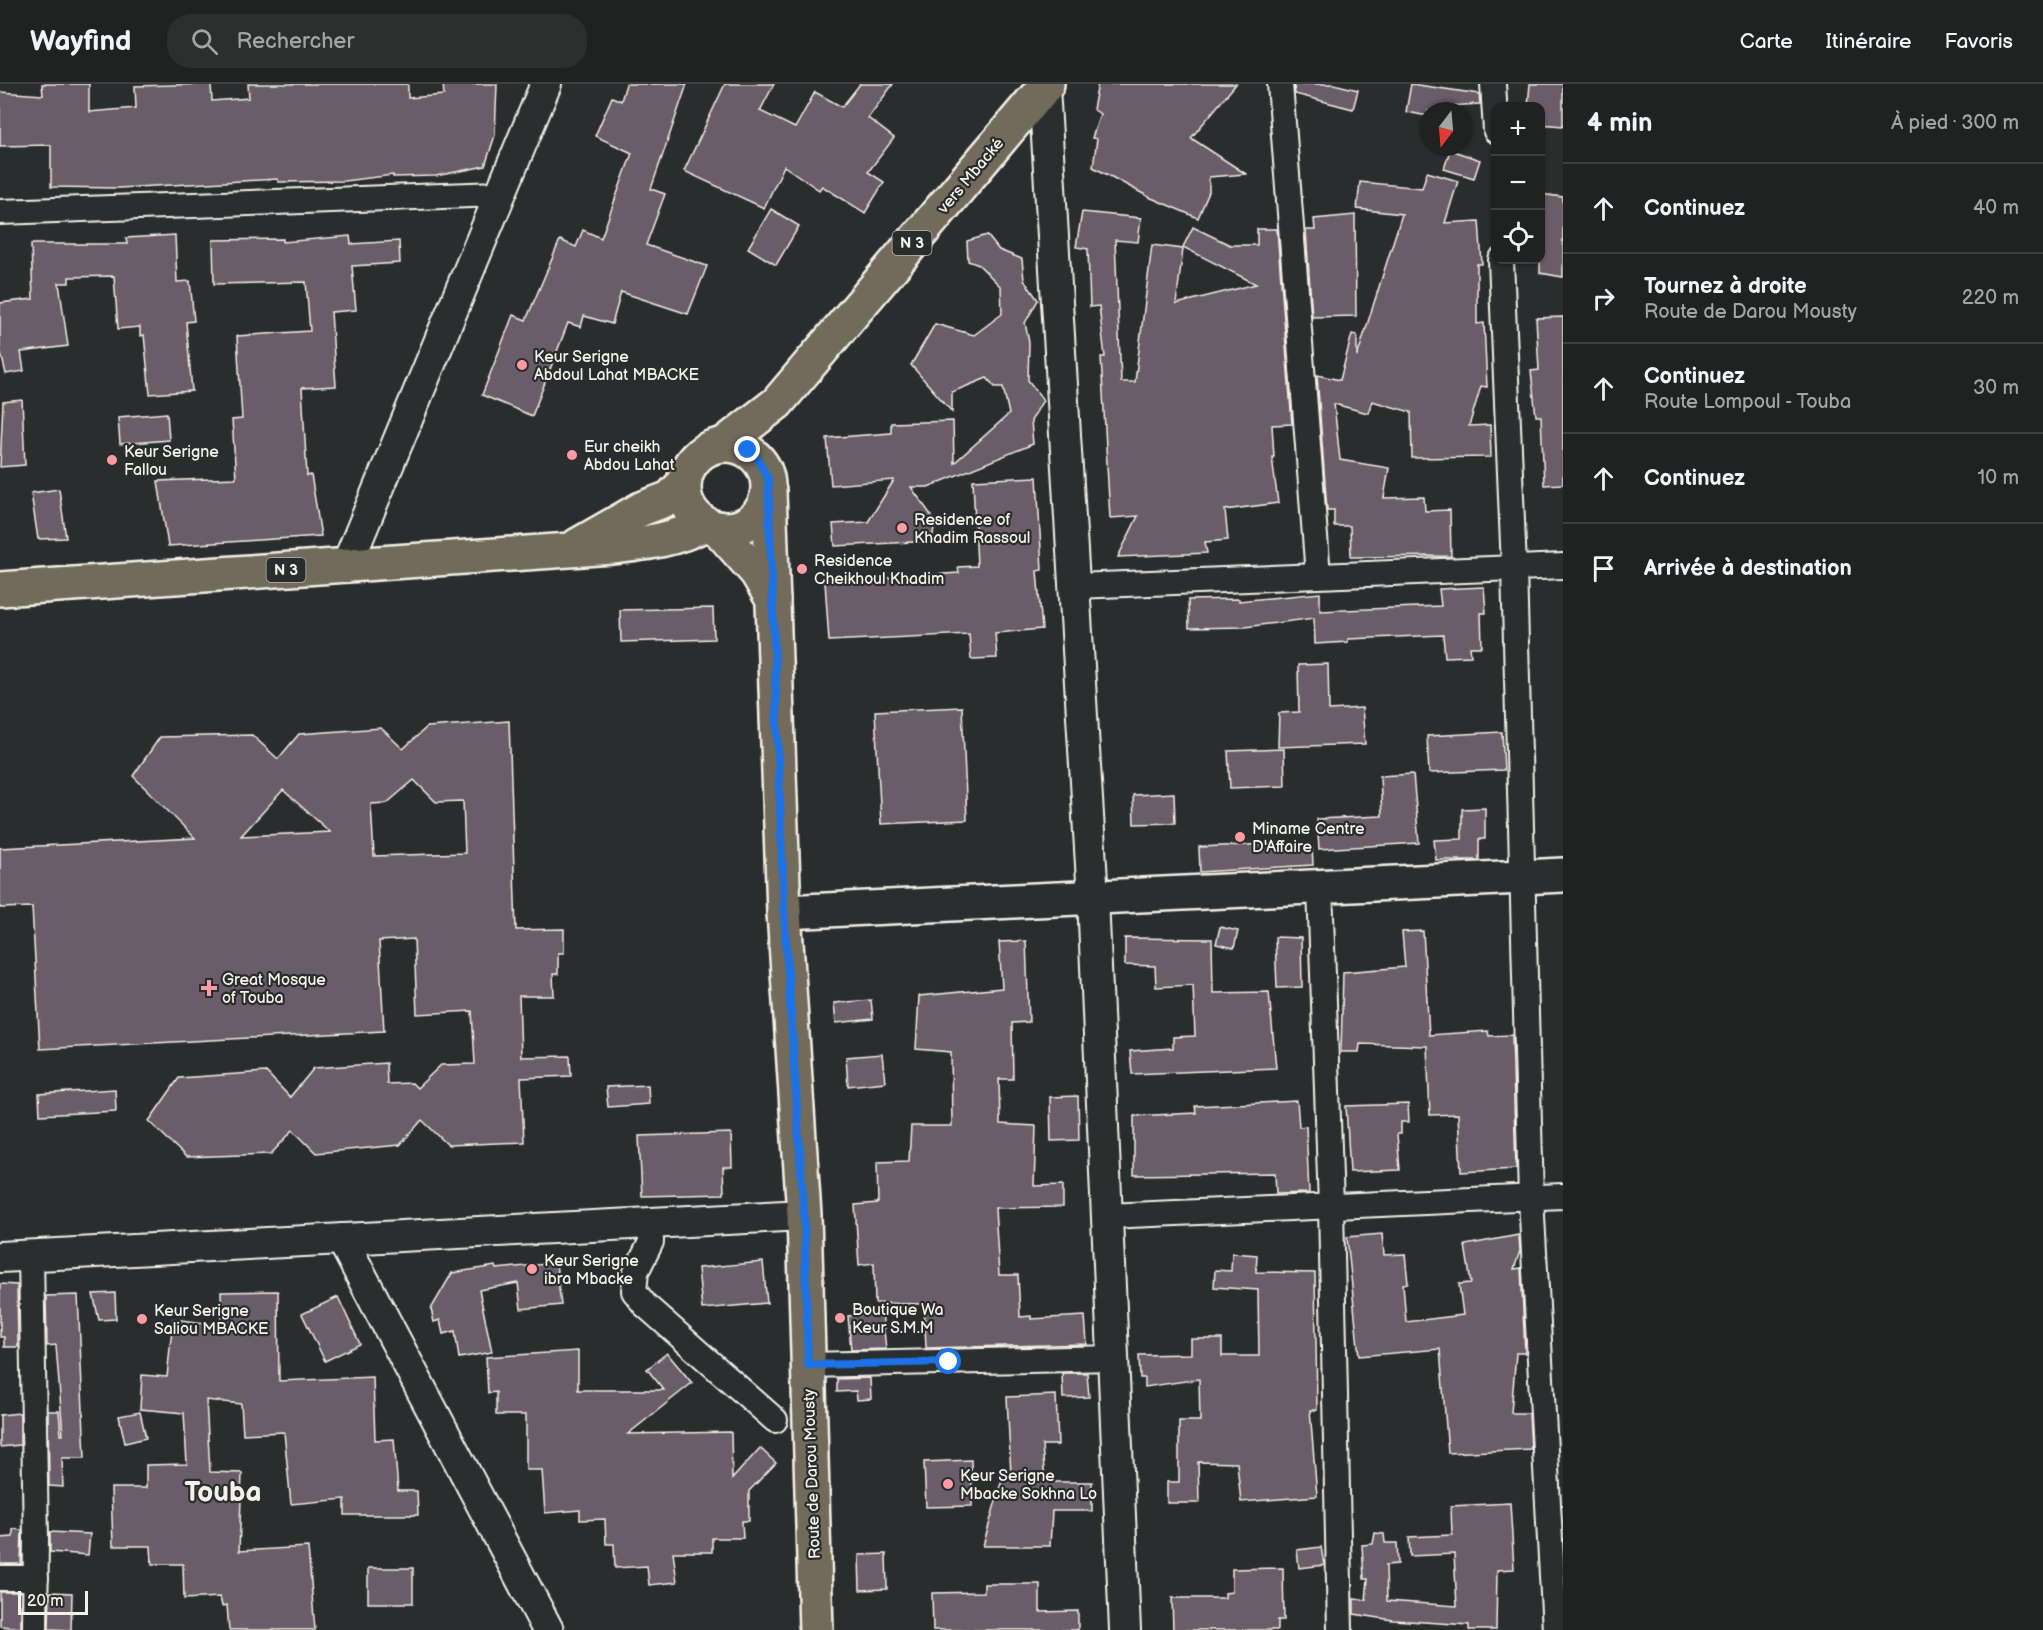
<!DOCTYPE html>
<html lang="fr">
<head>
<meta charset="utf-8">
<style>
	body { margin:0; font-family:"Balsamiq Sans",sans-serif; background:#2d2f2f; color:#f1f3f6 }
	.controls { position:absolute; right:18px; top:18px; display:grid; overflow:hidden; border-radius:12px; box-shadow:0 2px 4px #0004 }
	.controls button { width:54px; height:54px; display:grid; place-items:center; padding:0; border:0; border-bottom:2px solid #3d3f40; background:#202222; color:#f1f3f6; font:30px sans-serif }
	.compass { position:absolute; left:1419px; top:18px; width:54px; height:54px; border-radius:50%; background:#202222; box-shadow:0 2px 4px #0004; rotate:196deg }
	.scale { position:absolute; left:18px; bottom:15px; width:70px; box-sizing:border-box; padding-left:6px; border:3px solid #f4f1e8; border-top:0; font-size:16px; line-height:21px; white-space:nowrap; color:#f4f1e8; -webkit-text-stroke:4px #2a2d2e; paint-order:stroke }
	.stop { position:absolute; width:18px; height:18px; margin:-14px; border:4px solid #1a73e8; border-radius:50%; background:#fff }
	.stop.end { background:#1a73e8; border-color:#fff; box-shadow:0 2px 6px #0008 }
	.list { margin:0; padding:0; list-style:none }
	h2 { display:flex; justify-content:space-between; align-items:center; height:78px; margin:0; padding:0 24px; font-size:26px }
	h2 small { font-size:20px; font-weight:400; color:#a2a4a5 }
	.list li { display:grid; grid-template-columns:39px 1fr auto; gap:18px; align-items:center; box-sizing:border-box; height:90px; padding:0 24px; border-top:2px solid #3d3f40 }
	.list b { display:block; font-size:22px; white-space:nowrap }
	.list p { margin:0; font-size:20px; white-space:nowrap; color:#a2a4a5 }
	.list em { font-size:20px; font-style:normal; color:#a2a4a5 }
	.icon { flex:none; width:33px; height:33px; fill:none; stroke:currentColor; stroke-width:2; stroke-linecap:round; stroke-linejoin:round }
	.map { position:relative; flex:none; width:1563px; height:1546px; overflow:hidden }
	header { display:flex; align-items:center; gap:36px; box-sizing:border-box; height:84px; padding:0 30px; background:#202222; border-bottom:2px solid #3d3f40 }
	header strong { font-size:28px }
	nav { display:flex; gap:33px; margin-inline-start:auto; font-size:21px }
	.search { width:420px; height:54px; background:#2d2f2f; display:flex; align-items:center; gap:15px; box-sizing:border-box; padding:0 21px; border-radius:24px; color:#a2a4a5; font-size:22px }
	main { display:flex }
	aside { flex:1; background:#202222 }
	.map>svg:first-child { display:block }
	.building { fill:#6b5c67; stroke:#f4f1e8; stroke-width:1.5; fill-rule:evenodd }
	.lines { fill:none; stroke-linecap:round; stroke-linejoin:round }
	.minor-casing { stroke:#f4f1e8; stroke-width:28 }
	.tertiary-casing { stroke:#f4f1e8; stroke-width:34 }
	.secondary-casing { stroke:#f4f1e8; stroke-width:38 }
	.primary-casing { stroke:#f4f1e8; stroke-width:38 }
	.minor { stroke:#2a2d2e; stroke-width:24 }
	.tertiary { stroke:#2a2d2e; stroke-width:30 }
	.secondary { stroke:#2a2d2e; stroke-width:33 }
	.primary { stroke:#726b5a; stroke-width:33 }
	.route { stroke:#1a73e8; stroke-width:8 }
	.poi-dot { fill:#ff9aa2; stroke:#2a2d2e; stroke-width:2 }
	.labels { text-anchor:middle; stroke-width:4.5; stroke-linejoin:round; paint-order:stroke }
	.shield { fill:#2a2d2e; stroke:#b7b6b0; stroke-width:1.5 }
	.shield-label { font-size:15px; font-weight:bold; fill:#f4f1e8 }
	.street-label { font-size:16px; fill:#f4f1e8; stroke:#2a2d2e }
	.poi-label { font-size:16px; fill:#f4f1e8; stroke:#2a2d2e; text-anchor:start }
	.town-label { font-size:28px; font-weight:bold; fill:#f4f1e8; stroke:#2a2d2e }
</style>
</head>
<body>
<header>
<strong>Wayfind</strong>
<div class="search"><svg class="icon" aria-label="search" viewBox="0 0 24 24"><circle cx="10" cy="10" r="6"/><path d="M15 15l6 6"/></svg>Rechercher</div>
<nav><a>Carte</a><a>Itinéraire</a><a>Favoris</a></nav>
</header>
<main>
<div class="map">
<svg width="1563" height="1546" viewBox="0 0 1563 1546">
	<rect width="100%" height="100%" fill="#2a2d2e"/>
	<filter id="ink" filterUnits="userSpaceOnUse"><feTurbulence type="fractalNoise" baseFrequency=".0167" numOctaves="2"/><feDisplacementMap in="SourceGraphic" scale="12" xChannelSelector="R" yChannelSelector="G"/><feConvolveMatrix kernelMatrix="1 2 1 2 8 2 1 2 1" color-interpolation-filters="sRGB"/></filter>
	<g filter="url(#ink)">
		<g class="building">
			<polygon points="42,0 89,0 89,28 136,24 135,2 211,0 212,17 249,14 248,0 408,0 408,14 444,11 443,0 497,0 495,51 485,82 436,92 393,93 393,91 344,97 278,98 278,95 119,104 51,103 51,61 0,62 0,8 43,11"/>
			<polygon points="626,0 687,0 651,105 665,110 646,161 707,182 688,230 621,208 612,240 584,232 581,243 568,239 532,332 482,311 513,231 526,236 560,156 576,163 583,146 601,154 632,69 595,52 612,13 621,17"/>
			<polygon points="725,0 774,0 760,27 795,44 815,8 842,23 860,0 893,0 868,34 894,54 868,88 884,98 865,129 822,102 819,106 784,82 764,124 684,87"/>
			<polygon points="1098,0 1236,0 1191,54 1246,90 1209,93 1209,108 1198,134 1149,113 1093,83 1097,55 1092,54 1100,30 1093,25"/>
			<polygon points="1294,0 1334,0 1358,6 1353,25 1295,10"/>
			<polygon points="1411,0 1479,10 1480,20 1448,22 1447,27 1428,27 1428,32 1406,28"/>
			<polygon points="1530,0 1563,0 1563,42 1540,40 1540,22 1528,22"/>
			<polygon points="1450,66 1480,76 1474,94 1444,85"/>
			<polygon points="1427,88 1458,97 1445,139 1479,137 1482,180 1477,180 1477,240 1484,239 1487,303 1481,302 1469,342 1490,341 1491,373 1412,374 1411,328 1372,317 1368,329 1334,320 1340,376 1389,384 1384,414 1424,413 1425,427 1450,426 1451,472 1351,473 1350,442 1334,442 1334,426 1327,426 1317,291 1340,296 1352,250 1357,251 1357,273 1402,130 1357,125 1360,98 1422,104"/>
			<polygon points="1540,110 1563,113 1563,193 1540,189"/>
			<polygon points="771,125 799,142 776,181 748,164"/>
			<polygon points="1082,128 1141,134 1138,158 1115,156 1121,298 1135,298 1152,161 1183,165 1176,220 1256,200 1183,163 1193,143 1230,161 1257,161 1257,145 1277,145 1292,340 1272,341 1274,373 1272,373 1278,419 1225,426 1228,456 1205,458 1207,469 1118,473 1138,432 1110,434 1101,273 1105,273 1099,222 1090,223 1088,165 1076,163"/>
			<polygon points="1355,131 1356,232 1312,233 1306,146 1315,146 1314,135"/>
			<polygon points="175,151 177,198 190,197 194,237 186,238 192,307 150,310 144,251 140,252 140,243 118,245 114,192 69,193 69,199 59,199 68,262 21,268 24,287 6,290 0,265 0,219 33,215 31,160 127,160 126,154"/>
			<polygon points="987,151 999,166 1022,175 1024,196 1038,216 1025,239 1029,258 1028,296 1043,316 1031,337 1033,360 928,403 911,403 931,431 934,443 932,457 835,462 833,440 868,438 894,396 831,401 827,354 891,349 891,339 953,337 954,379 1009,330 1003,303 995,303 987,294 952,308 952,328 911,281 935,240 974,251 1002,230 1001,203 979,181 968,177 967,157"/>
			<polygon points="350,152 351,160 399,157 400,179 352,182 356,226 331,228 336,302 302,304 307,392 311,391 321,452 168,462 158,397 236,394 232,336 242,335 237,252 310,247 306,198 214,200 213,156 283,155 283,158"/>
			<polygon points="1563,233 1563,400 1544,401 1541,332 1536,332 1531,287 1539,286 1536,234"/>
			<polygon points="22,316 25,381 0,383 3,318"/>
			<polygon points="167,329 169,356 120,360 118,333"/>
			<polygon points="1037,393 1042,486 1037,487 1042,545 995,549 997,574 971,575 969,550 829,557 825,498 959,489 958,483 977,482 973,396"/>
			<polygon points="59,405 66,454 38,455 31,409"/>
			<polygon points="1484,503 1486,529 1481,529 1482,563 1470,563 1471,572 1445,573 1443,551 1348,555 1348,558 1315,560 1314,534 1245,543 1189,544 1188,516 1239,515 1239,517 1320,509 1320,527 1441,522 1439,505"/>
			<polygon points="713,524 714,555 621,558 620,526"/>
			<polygon points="1328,580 1329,626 1362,624 1365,660 1278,663 1279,629 1299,628 1298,581"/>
			<polygon points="962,623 967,736 881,740 875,627"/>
			<path d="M509,637L516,846L564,845V869H558V890H553L554,912H519L521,973L570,972L571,992L521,994L524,1058L448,1061L422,1036L400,1061L316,1069L293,1046L271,1070L186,1073L149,1037L179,994L266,988L290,1013L314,984L386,979L387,1000L412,999L417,1004L441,981L475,980L472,927L417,930L414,855L379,857L384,947L40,965L32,823L0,824V764L195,754L133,692L160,653L252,651L278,675L299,650L381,644L403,665L427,643ZM414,696L436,718L463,717L465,769L374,772L371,720L387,719ZM283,706L330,748L241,752Z"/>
			<polygon points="1502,648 1504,686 1429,689 1427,652"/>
			<polygon points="1284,665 1285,702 1230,704 1228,667"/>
			<polygon points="1413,690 1419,759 1319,765 1317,735 1382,732 1380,692"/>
			<polygon points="1174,709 1175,739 1134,740 1133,711"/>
			<polygon points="1485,724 1485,755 1479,755 1479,776 1436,776 1434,756 1462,755 1462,725"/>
			<polygon points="1268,760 1268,765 1312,763 1313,781 1200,788 1199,763"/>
			<polygon points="1220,843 1238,847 1234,864 1216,860"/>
			<polygon points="1423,847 1429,951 1488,947 1489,952 1512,951 1516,1085 1461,1088 1458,1030 1430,1031 1427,962 1360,960 1359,968 1341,968 1343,888 1405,883 1402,848"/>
			<polygon points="1275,853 1301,854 1302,903 1277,904"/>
			<polygon points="1125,854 1212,855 1213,909 1269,908 1276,984 1132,990 1130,967 1173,964 1173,953 1195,952 1193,901 1156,903 1155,882 1125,881"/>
			<polygon points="1026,857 1029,938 1012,939 1013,995 999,995 1000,1040 1036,1042 1034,1102 1063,1101 1063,1123 995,1124 999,1191 1018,1191 1020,1233 1031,1232 1031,1235 1085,1232 1087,1260 926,1264 924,1220 875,1219 874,1179 859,1181 855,1121 878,1119 877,1078 909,1077 911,1042 952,1042 951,968 916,965 919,912 1002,904 999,858"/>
			<polygon points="871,916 873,935 836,939 834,919"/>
			<polygon points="882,970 885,998 848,1002 846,973"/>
			<polygon points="648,1001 649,1020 608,1023 606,1003"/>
			<polygon points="115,1005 116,1027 40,1031 39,1010"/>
			<polygon points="1078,1012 1079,1056 1051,1057 1050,1013"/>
			<polygon points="1297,1017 1299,1043 1306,1042 1309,1109 1276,1110 1275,1089 1134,1091 1134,1032 1196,1029 1195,1022"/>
			<polygon points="1408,1020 1409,1038 1401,1038 1401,1050 1397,1050 1400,1086 1350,1088 1346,1022"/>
			<polygon points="731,1049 732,1083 723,1083 724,1110 642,1112 639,1052"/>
			<polygon points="1382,1150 1384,1171 1405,1170 1408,1199 1403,1200 1406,1238 1463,1231 1459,1200 1471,1199 1465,1161 1519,1151 1520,1167 1514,1185 1521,1184 1525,1269 1516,1269 1511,1329 1529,1329 1531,1365 1448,1369 1440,1265 1359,1272 1347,1153"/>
			<polygon points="1232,1169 1257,1171 1256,1188 1315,1189 1317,1326 1310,1326 1317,1412 1241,1418 1237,1379 1198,1378 1199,1419 1167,1419 1167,1398 1179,1398 1179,1337 1200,1337 1199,1295 1145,1303 1145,1294 1140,1294 1139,1271 1191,1270 1191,1255 1222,1255 1222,1272 1259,1272 1258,1206 1214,1203 1215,1186 1231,1187"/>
			<polygon points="763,1178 767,1219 702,1225 698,1184"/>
			<polygon points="556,1179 561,1221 521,1225 518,1199 479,1206 492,1268 459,1274 455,1247 443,1250 440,1236 434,1238 431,1225 452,1189 495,1182 496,1185"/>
			<polygon points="0,1200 17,1201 18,1263 4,1263 4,1253 0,1253"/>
			<polygon points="278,1207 279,1297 373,1293 375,1356 394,1355 398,1407 417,1407 418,1431 345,1431 345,1415 291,1420 284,1348 243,1350 241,1320 206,1316 210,1388 242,1389 239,1467 308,1463 315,1546 229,1546 227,1521 222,1522 220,1513 184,1515 183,1480 152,1480 151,1462 113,1462 111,1404 146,1404 146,1381 187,1380 184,1329 140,1325 142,1291 167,1293 173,1235 222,1241 221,1208"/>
			<polygon points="115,1209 116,1235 99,1236 93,1210"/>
			<polygon points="78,1211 85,1374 62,1374 63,1403 49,1402 48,1327 59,1327 61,1351 63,1351 56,1261 47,1262 46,1212"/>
			<polygon points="338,1213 360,1260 325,1277 302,1230"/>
			<polygon points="882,1229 886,1265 851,1266 848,1232"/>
			<polygon points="578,1267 578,1306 664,1306 647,1285 667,1269 692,1299 628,1350 731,1348 732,1395 760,1364 776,1379 749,1407 749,1437 742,1437 743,1454 712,1454 712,1468 673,1468 677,1498 649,1501 647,1482 615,1484 614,1460 606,1460 605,1435 580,1436 580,1426 545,1429 542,1386 526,1386 526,1331 496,1331 496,1308 488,1309 486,1273"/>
			<polygon points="1062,1289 1087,1289 1089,1313 1063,1314"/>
			<polygon points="870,1294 871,1315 857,1316 856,1307 837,1308 837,1295"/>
			<polygon points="1056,1311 1058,1361 1042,1361 1045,1398 1092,1398 1092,1427 1052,1427 1050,1462 983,1462 1003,1392 1011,1391 1007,1313"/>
			<polygon points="140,1328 146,1354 125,1359 119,1332"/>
			<polygon points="20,1329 20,1361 0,1363 0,1331"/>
			<polygon points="971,1376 972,1422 926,1423 924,1378"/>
			<polygon points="1510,1419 1514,1485 1497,1486 1496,1546 1469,1546 1469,1541 1393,1536 1354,1530 1354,1515 1366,1516 1368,1495 1364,1495 1362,1461 1373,1460 1375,1449 1384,1450 1385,1459 1397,1459 1398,1480 1386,1481 1387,1517 1457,1522 1454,1470 1410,1472 1409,1453 1452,1451 1451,1422"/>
			<polygon points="13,1445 22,1446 21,1480 0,1480 0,1454 13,1453"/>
			<polygon points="50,1448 90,1450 88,1471 50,1468"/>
			<polygon points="1321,1463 1324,1481 1299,1484 1297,1466"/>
			<polygon points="886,1470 887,1505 860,1506 859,1471"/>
			<rect x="368" y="1484" width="45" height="35"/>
			<polygon points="1283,1484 1284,1536 1278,1536 1278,1546 1173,1546 1172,1514 1225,1514 1225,1509 1232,1508 1232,1485"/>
			<polygon points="984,1500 1040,1500 1040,1528 1078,1527 1078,1546 933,1546 932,1509 984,1508"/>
			<polygon points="0,1508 21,1508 21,1544 0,1542"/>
			<polygon points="50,1508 72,1509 71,1546 49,1545"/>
		</g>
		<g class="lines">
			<defs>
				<g id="minor">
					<polyline points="1280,0 1318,491"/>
					<polyline points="1493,0 1496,47"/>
					<polyline points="0,128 499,110"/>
					<polyline points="1501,176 1514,484 1531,1114 1555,1546"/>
					<polyline points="1076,502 1563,482"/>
					<polyline points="1320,803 1331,1122 1340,1546"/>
					<polyline points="1107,1132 1563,1112"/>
					<polyline points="650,1139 651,1158 636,1188 634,1207 645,1221 775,1336"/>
					<polyline points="31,1172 36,1455 35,1546"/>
					<polyline points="808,1281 1113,1274"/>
					<polyline points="0,1494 36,1494"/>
				</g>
				<g id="tertiary">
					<polyline points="1044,3 1093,814 1125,1546"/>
					<polyline points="346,483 546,0"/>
					<polyline points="342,1155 548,1546"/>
					<polyline points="0,1173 804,1131"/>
				</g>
				<polyline id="secondary" points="784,828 1563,791"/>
				<g id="primary">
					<polyline points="724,360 777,319 1047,0"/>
					<circle cx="726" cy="403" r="42"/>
					<polyline points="769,407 784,828 804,1131 816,1546"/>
					<polyline points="717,444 757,489 773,516"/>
					<polyline points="578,461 641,425 670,414 684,399"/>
					<path d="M0,505L613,463C647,459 674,456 705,440"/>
				</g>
			</defs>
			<use href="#minor" class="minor-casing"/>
			<use href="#tertiary" class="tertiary-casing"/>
			<use href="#secondary" class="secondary-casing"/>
			<use href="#primary" class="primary-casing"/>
			<use href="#minor" class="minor"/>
			<use href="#tertiary" class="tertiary"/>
			<use href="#secondary" class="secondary"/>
			<use href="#primary" class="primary"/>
		</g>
	</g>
	<g class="lines" filter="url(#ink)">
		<polyline class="route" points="748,366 757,373 768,395 784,828 804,1131 808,1281 949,1278"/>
	</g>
	<g class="poi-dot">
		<circle cx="522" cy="281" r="6"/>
		<circle cx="572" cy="371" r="6"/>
		<circle cx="112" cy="376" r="6"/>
		<circle cx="902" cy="444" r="6"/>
		<circle cx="802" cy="485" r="6"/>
		<circle cx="1240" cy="753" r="6"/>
		<path d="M206 895h6v6h6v6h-6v6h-6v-6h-6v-6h6z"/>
		<circle cx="532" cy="1185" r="6"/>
		<circle cx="840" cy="1234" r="6"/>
		<circle cx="142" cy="1235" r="6"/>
		<circle cx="948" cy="1400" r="6"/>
	</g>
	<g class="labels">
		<g class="shield">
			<rect x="892.5" y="147" width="39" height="24" rx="4.5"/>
			<rect x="266.5" y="474" width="39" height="24" rx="4.5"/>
		</g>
		<g class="shield-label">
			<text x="912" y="164">N 3</text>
			<text x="286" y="491">N 3</text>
		</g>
		<g class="street-label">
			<text transform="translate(970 91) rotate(-50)" y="6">vers Mbacké</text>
			<text transform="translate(811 1390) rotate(-92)" y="6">Route de Darou Mousty</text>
		</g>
		<g class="poi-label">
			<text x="534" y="278">Keur Serigne<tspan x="534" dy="18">Abdoul Lahat MBACKE</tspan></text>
			<text x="584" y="368">Eur cheikh<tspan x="584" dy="18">Abdou Lahat</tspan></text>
			<text x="124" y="373">Keur Serigne<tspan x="124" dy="18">Fallou</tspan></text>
			<text x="914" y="441">Residence of<tspan x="914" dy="18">Khadim Rassoul</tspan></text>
			<text x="814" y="482">Residence<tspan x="814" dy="18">Cheikhoul Khadim</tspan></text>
			<text x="1252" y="750">Miname Centre<tspan x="1252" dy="18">D'Affaire</tspan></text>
			<text x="222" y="901">Great Mosque<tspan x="222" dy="18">of Touba</tspan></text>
			<text x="544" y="1182">Keur Serigne<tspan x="544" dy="18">ibra Mbacke</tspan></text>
			<text x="852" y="1231">Boutique Wa<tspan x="852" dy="18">Keur S.M.M</tspan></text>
			<text x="154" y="1232">Keur Serigne<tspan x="154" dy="18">Saliou MBACKE</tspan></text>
			<text x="960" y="1397">Keur Serigne<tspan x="960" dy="18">Mbacke Sokhna Lo</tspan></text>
		</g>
		<g class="town-label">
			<text x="223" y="1417">Touba</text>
		</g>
	</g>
</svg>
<div class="controls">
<button>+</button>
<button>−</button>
<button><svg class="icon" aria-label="locate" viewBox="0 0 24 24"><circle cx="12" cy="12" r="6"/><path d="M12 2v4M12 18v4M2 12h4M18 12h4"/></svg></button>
</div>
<svg class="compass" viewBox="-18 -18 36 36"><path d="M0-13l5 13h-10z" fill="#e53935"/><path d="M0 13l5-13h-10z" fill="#a2a4a5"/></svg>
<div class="scale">20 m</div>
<div class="stop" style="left:949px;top:1278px"></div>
<div class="stop end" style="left:748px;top:366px"></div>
</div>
<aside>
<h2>4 min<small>À pied · 300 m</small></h2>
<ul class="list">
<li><svg class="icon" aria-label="ahead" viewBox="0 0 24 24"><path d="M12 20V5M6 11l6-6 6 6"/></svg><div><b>Continuez</b></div><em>40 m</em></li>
<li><svg class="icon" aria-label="right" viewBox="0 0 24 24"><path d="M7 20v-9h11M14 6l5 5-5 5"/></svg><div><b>Tournez à droite</b><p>Route de Darou Mousty</p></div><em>220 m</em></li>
<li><svg class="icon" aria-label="ahead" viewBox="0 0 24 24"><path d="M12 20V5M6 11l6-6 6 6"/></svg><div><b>Continuez</b><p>Route Lompoul - Touba</p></div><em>30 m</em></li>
<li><svg class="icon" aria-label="ahead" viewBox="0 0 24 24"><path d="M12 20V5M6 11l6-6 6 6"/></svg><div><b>Continuez</b></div><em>10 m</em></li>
<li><svg class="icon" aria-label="arrive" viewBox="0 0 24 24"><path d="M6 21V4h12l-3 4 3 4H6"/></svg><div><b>Arrivée à destination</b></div></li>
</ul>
</aside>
</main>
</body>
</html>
